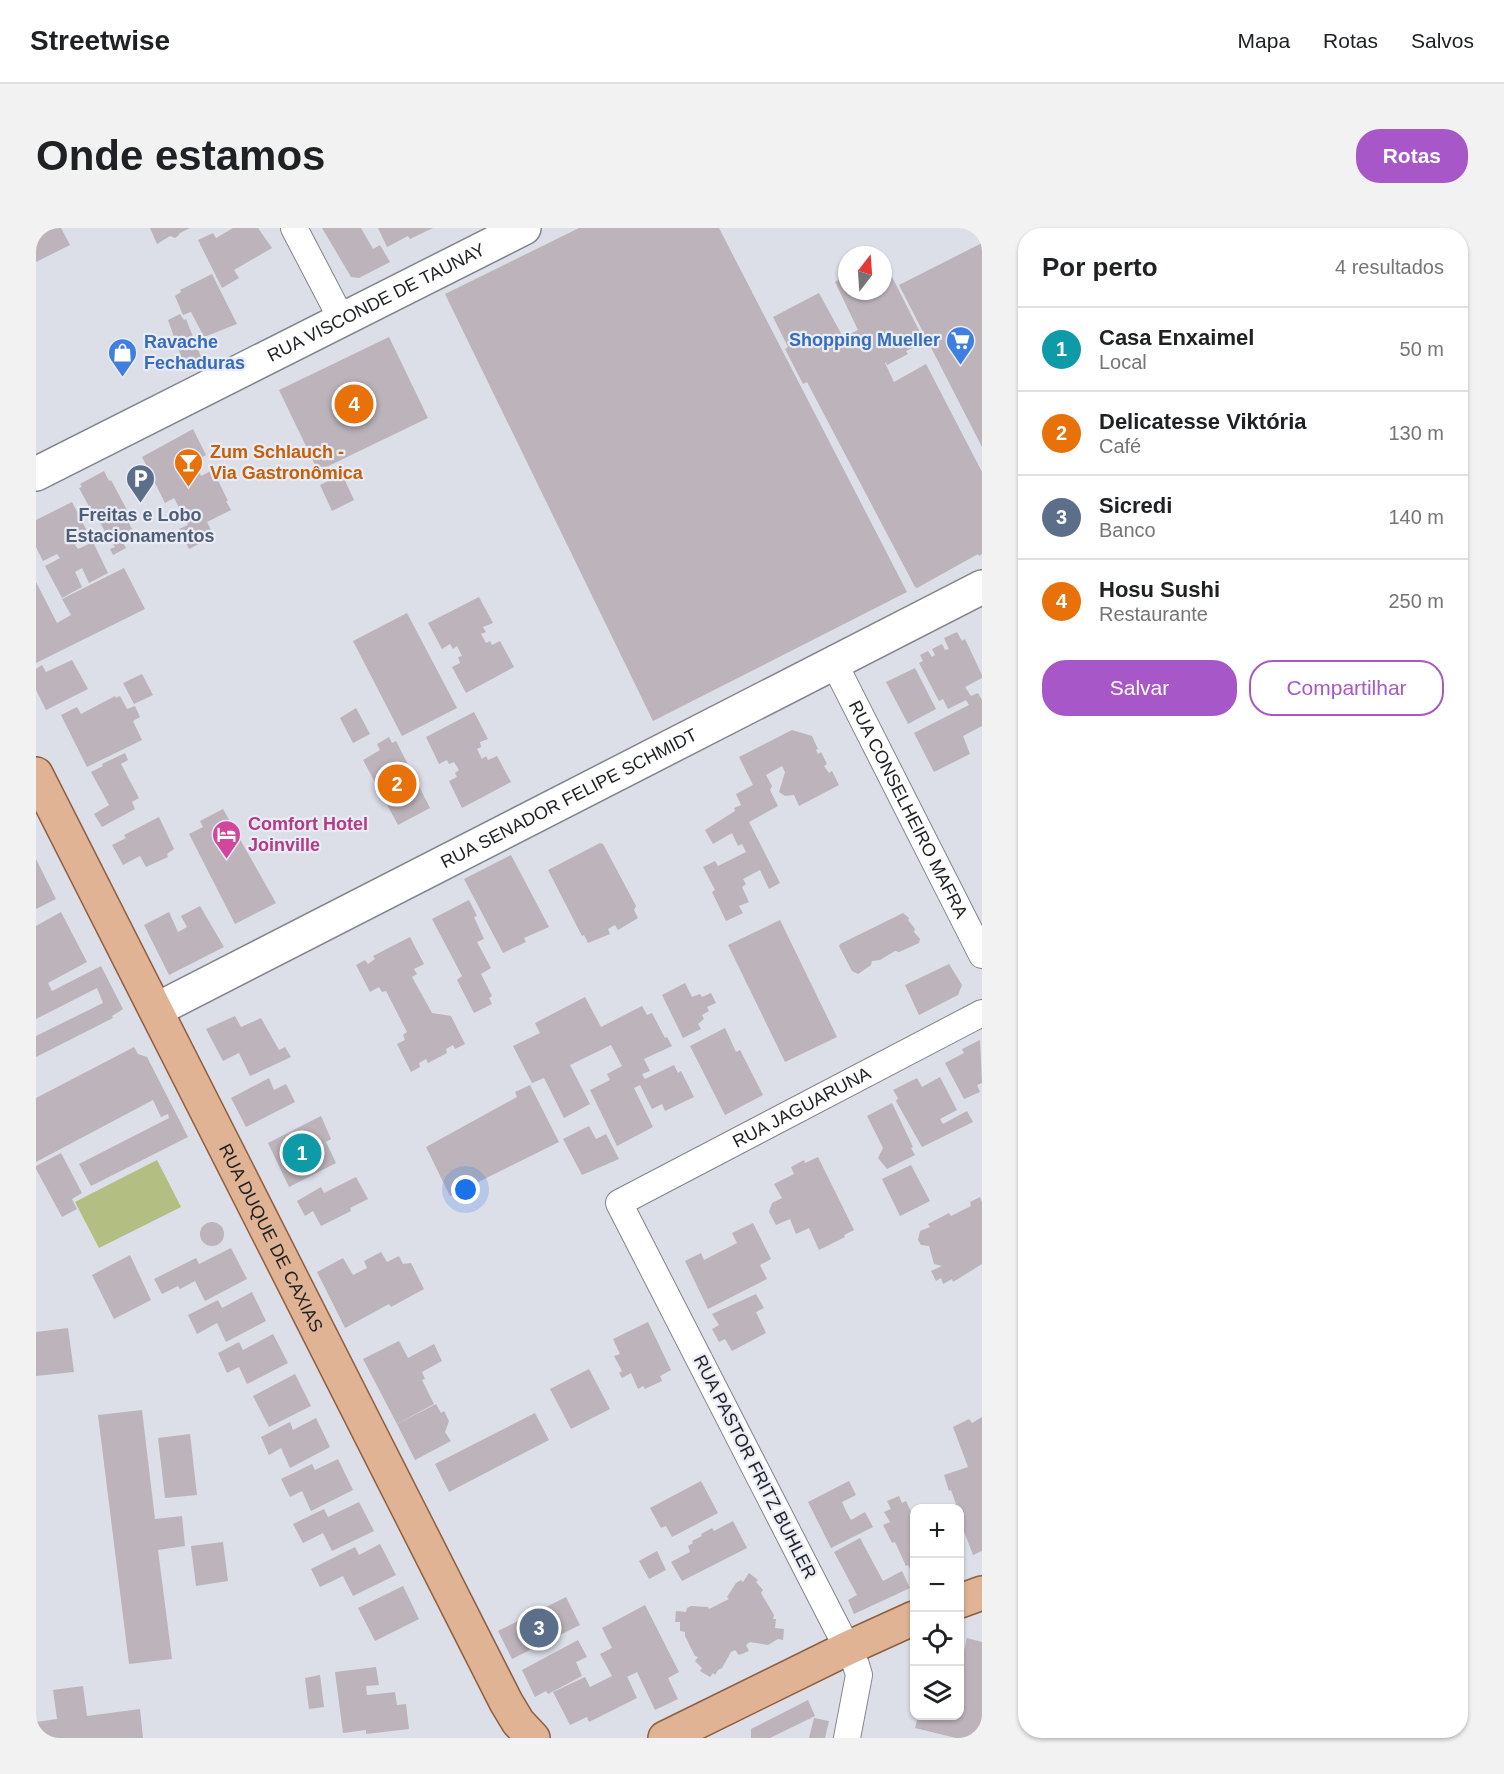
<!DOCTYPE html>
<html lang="pt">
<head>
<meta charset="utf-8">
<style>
	body { margin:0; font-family:Helvetica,sans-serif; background:#f2f2f2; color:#202124 }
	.controls { position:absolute; right:18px; bottom:18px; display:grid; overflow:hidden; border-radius:12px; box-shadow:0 2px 4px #0004 }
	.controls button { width:54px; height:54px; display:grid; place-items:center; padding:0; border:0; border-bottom:2px solid #e0e0e0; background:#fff; color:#202124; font:30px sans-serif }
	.compass { position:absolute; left:802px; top:18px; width:54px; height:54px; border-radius:50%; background:#fff; box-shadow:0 2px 4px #0004; rotate:17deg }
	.you { position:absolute; left:430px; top:962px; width:21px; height:21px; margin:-15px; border:4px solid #fff; border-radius:50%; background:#1a73e8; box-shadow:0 0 0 9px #1a73e833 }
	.badge { display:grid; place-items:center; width:39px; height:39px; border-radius:50%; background:#a757c7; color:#fff; font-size:20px; font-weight:700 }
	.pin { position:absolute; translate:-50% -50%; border:3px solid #fff; box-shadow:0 2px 6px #0006 }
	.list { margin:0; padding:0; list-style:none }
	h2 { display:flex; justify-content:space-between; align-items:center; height:78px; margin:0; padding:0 24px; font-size:26px }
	h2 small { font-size:20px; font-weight:400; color:#757577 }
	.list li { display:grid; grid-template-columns:39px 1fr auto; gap:18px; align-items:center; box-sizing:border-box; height:84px; padding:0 24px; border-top:2px solid #e0e0e0 }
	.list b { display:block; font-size:22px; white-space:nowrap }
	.list p { margin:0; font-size:20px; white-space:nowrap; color:#757577 }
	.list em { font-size:20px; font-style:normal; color:#757577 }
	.actions { display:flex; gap:12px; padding:18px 24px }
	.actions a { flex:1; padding:14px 0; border:2px solid #a757c7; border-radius:24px; text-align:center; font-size:21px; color:#a757c7 }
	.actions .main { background:#a757c7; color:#fff }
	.icon { flex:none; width:33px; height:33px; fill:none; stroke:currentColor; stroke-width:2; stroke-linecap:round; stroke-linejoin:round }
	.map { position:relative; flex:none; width:946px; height:1510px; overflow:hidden; border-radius:24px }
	header { display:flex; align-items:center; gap:36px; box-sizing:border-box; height:84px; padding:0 30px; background:#fff; border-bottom:2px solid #e0e0e0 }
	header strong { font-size:28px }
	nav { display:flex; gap:33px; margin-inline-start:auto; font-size:21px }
	.intro { display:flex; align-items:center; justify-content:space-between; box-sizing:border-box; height:144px; padding:0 36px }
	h1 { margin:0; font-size:42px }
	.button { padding:15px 27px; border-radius:24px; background:#a757c7; color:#fff; font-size:21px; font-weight:700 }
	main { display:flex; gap:36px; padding:0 36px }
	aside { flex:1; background:#fff; border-radius:24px; box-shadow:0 2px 4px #0004 }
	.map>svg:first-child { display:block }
	.green { fill:#b2be82 }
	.building { fill:#bdb4bb }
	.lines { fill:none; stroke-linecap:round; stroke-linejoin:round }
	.minor-casing { stroke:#82848d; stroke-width:28 }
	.secondary-casing { stroke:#82848d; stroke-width:36 }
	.primary-casing { stroke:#8e5f3e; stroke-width:36 }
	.minor { stroke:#fff; stroke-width:26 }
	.secondary { stroke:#fff; stroke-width:33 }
	.primary { stroke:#dfb394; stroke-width:33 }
	.labels { text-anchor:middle; stroke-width:4.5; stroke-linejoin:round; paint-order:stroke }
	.street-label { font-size:18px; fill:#1f2023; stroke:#e9ebf5 }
	.shop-label { font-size:18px; font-weight:bold; fill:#366cbe; stroke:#e9ebf5; text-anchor:end }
	.food-label { font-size:18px; font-weight:bold; fill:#c56008; stroke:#e9ebf5; text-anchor:start }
	.service-label { font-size:18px; font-weight:bold; fill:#4e5e75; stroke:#e9ebf5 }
	.hotel-label { font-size:18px; font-weight:bold; fill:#b23c85; stroke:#e9ebf5; text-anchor:start }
</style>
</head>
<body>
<header>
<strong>Streetwise</strong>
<nav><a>Mapa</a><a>Rotas</a><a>Salvos</a></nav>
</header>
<div class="intro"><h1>Onde estamos</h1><a class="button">Rotas</a></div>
<main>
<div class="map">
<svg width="946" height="1510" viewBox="0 0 946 1510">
	<rect width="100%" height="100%" fill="#dcdee8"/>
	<polygon class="green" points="121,932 145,979 63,1020 39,974"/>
	<g class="building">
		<polygon points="0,0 25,0 34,17 0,34"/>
		<polygon points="114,0 154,0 144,5 142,8 139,10 134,8 121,16"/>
		<polygon points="197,0 222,0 236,20 198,42 203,50 186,60 162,12 177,5 180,10"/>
		<polygon points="286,0 325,0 337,21 344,17 354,34 323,50 315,49"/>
		<polygon points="342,0 397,0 374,11 372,8 351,19"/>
		<polygon points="543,0 683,0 871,364 617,493 409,66"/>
		<polygon points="946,15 946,219 863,57"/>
		<polygon points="847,31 889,114 870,123 872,126 851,137 850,134 849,135 858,154 890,136 946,244 946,326 943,328 942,326 881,360 879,359 771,154 767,156 749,121 752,119 737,89 783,65 807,109 822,102 799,54 811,47 811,63 847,63"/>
		<polygon points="176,46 201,96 168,109 155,84 147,87 139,68 145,64 144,62"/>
		<polygon points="144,86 148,92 150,91 165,129 148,137 132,92"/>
		<polygon points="353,109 392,190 282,243 243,162"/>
		<polygon points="157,201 170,227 158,233 165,248 177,242 192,273 190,273 195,282 171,294 178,308 153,321 143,301 152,297 138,270 129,275 106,229"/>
		<polygon points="68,243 73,253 75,252 91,282 87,284 97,303 94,304 97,309 87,314 90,320 77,327 74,321 79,319 76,314 75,315 58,283 56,284 43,260 46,259 44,256"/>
		<polygon points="306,246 318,272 296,283 284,257"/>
		<polygon points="36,274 54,309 39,317 42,321 57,314 72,345 53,355 46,340 39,344 46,359 26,370 9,338 24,330 21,326 7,333 0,319 0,292"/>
		<polygon points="88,340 109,381 0,435 0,354 21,395 35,387 26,371"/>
		<polygon points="443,369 457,395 447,399 450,404 445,406 450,415 454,413 456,417 464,413 478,439 430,465 416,439 424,435 422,429 426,428 421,418 417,421 414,416 406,421 392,395"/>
		<polygon points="371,385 421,480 366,508 317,413"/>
		<polygon points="921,404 926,413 929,411 946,447 946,450 929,459 935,468 942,465 946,472 946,498 927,508 934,526 898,544 878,505 933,477 930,472 912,481 907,471 903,473 883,435 887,433 884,427 892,423 896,429 899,427 896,421 906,416 909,422 913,421 908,410"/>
		<polygon points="36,432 52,461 10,482 0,462 0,441 6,437 10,444"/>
		<polygon points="879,440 900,481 872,496 850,454"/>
		<polygon points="106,446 117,467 98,476 87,455"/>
		<polygon points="79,468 80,470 84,468 91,481 99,478 104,489 97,493 106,512 51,539 25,487 41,479 45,486"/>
		<polygon points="320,480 334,506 317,515 304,490"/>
		<polygon points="438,484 452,511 444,514 445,519 441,521 446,531 450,528 452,532 461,528 475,554 426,580 413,553 421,549 419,545 423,542 418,534 413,536 411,532 403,536 390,509"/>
		<polygon points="756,502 776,508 782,521 780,522 782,526 785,524 791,536 788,538 793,545 796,543 803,557 763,578 758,567 749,568 743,564 749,544 746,538 730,547 736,558 734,562 742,578 713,594 744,655 733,661 724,642 707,651 710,656 706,659 713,674 703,678 707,685 690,693 676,664 679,662 667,639 679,633 682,638 710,624 706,616 702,618 696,605 677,616 669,602 699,583 698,580 705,577 700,566 717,557 703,529"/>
		<polygon points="353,509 356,515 360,513 394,580 362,597 327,532 344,522 341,516"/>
		<polygon points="89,525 92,532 85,536 103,570 96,574 99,581 66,599 58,586 73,577 55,544 67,538 66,536"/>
		<polygon points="187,581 240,675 199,696 153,606 167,599 164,593"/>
		<polygon points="123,589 138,621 131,626 132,629 110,639 104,628 87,637 76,617 90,610 88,607"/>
		<polygon points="564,615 567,616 600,678 598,682 602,690 582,702 579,697 572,701 574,706 552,715 548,707 546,708 512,642"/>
		<polygon points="475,627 513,699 488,710 490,714 467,725 428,651"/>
		<polygon points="0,631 20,671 0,681"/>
		<polygon points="433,672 441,688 438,689 448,711 441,714 455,740 445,746 456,768 453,770 456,776 438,785 421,752 426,748 396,691"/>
		<polygon points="164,678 188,719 133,747 108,697 133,684 142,704 151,699 145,688"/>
		<polygon points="25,684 51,734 12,755 16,763 65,738 87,781 76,788 77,790 0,829 0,808 67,775 61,760 0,791 0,698"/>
		<polygon points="867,685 873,690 872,692 879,701 878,704 884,711 883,715 863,724 859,723 844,732 836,733 835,737 822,746 816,743 803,718 804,716"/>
		<polygon points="744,692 801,809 749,834 692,717"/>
		<polygon points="374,709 388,736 378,741 381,746 376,749 396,785 415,788 429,816 419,821 417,817 410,821 411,825 392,835 390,831 383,835 384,839 375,844 361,816 369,812 367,807 371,804 350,763 346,764 343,759 334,764 320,737 329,732 332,736 339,731 337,728"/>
		<polygon points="913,736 926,757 922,767 883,787 869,757"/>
		<polygon points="649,755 656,769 664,766 666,769 675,765 680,775 671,779 673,783 666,787 668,791 662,796 665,801 647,810 626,767"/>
		<polygon points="549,769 565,799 606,778 611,787 616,785 629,810 631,809 636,818 608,831 614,843 606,846 609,851 638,837 642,845 645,843 658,869 629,883 626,876 616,881 604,857 598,860 617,899 581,918 554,862 574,852 571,846 586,838 575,817 534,837 554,876 528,890 508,850 496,855 477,818 504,805 499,795"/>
		<polygon points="199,788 205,799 225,790 243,822 249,819 255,829 214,848 203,825 187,833 170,801"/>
		<polygon points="689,800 700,824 704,822 727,867 689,887 654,818"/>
		<polygon points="944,812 946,855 941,857 944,864 928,871 909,835 928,825 926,821"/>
		<polygon points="98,819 102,826 111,829 152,909 55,958 43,936 133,890 132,886 125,889 117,872 0,934 0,870"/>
		<polygon points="904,849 921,882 904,891 907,896 931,883 937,894 886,919 860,873 862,870 857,862 881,850 886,859"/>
		<polygon points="233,850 238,862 250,856 259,874 210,899 195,870"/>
		<polygon points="494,857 523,914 414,968 390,919 481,869 479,864"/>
		<polygon points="856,875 877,919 875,920 879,927 851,941 842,930 847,920 831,888"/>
		<polygon points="285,888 295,911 290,914 300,935 253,959 232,915"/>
		<polygon points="553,898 560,911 570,906 583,931 546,947 527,911"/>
		<polygon points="25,925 46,965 36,971 41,981 26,989 0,941 0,938"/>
		<polygon points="782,929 818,1002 808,1007 809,1009 783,1022 773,1000 760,1006 754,991 740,997 733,984 736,975 746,970 738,956 758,946 755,939 768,932 769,935"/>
		<polygon points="875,937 894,973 864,988 846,951"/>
		<polygon points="320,949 332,971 314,980 315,983 285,998 277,983 269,988 261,973 285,959 288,965"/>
		<polygon points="944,969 946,974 946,1036 917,1054 916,1051 907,1056 905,1050 900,1053 895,1043 906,1038 898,1036 893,1018 885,1017 882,1012 884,1003 894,999 892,996 913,985 915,988 935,978 934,974"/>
		<circle cx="176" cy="1006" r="12"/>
		<polygon points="717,995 735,1031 724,1037 731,1051 672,1081 649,1033 665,1025 668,1032 701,1015 696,1005"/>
		<polygon points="195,1020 211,1051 169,1073 159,1053 144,1061 142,1058 126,1066 118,1051 160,1030 163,1036"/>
		<polygon points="345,1024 351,1034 363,1028 367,1036 375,1035 388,1061 355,1079 353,1076 309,1100 281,1044 307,1030 317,1047 331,1040 328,1033"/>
		<polygon points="94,1027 115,1072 78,1091 56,1047"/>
		<polygon points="216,1064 230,1093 190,1114 181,1095 161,1106 152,1087 182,1072 186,1080"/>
		<polygon points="720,1066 728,1080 720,1084 730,1105 696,1123 689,1111 683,1114 676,1101 683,1097 676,1086"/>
		<polygon points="612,1094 635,1142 624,1148 626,1153 609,1161 607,1158 602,1161 595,1145 586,1150 583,1145 586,1143 578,1128 584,1126 577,1111"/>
		<polygon points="32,1100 38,1144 0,1148 0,1104"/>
		<polygon points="237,1106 252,1135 211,1156 203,1139 191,1145 182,1125 203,1114 207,1122"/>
		<polygon points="363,1113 372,1130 398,1116 406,1133 386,1144 389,1151 386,1152 398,1176 361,1196 327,1131"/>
		<polygon points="553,1141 574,1181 535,1201 514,1161"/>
		<polygon points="259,1146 275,1178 233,1199 217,1168"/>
		<polygon points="400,1176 405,1185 408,1183 413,1193 409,1204 415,1213 379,1232 361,1196"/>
		<polygon points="106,1182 119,1291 146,1288 149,1318 122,1322 136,1431 93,1436 62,1187"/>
		<polygon points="499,1185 513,1212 413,1264 399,1236"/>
		<polygon points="946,1189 946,1323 937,1327 924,1293 924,1280 919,1280 918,1277 920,1276 915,1262 913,1263 908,1247 932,1239 917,1199 933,1191 936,1195"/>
		<polygon points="280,1190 294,1219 254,1240 245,1220 233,1227 225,1209 254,1194 257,1202"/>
		<polygon points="154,1206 161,1267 129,1270 122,1210"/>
		<polygon points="302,1231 317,1262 275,1283 266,1263 254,1269 245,1251 276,1236 279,1242"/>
		<polygon points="665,1253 682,1285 636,1309 630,1298 625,1300 614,1280"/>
		<polygon points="813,1253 820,1267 806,1274 810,1283 815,1292 829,1284 837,1299 795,1320 772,1274"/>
		<polygon points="863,1268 866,1275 870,1273 878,1290 878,1344 876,1345 872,1337 870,1338 859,1314 856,1315 847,1297 854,1294 848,1284 855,1281 851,1273"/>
		<polygon points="323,1274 338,1303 296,1323 287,1305 267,1315 257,1296 288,1281 292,1289"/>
		<polygon points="697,1293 711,1320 646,1353 635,1334 654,1324 652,1318 657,1315 656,1313 666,1308 665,1306 676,1300 678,1303"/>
		<polygon points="824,1310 847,1353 866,1343 874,1360 818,1386 812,1372 821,1367 798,1324"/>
		<polygon points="187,1314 192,1353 160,1358 155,1318"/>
		<polygon points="344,1316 360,1347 317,1368 307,1348 284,1359 275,1341 319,1319 323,1327"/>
		<polygon points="621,1323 630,1342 613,1351 603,1333"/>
		<polygon points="713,1345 722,1352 720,1354 727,1362 725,1365 738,1387 737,1391 740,1391 739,1400 748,1401 747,1412 742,1411 732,1417 714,1414 710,1417 713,1423 703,1427 699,1422 695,1424 686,1440 682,1442 679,1447 677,1445 674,1449 664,1443 666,1440 659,1433 662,1429 659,1428 649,1408 649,1404 644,1403 644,1394 639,1394 640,1383 650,1384 651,1380 655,1378 672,1379 673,1381 693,1371 691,1369 700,1355 705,1352 707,1354"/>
		<polygon points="367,1358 383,1391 339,1413 322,1380"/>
		<polygon points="530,1369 544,1397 476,1431 462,1403"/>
		<polygon points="609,1377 643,1444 632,1450 642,1471 619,1482 601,1444 591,1449 588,1442 601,1470 553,1494 551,1489 534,1497 517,1464 549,1449 554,1459 576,1448 564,1426 576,1420 566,1400"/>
		<polygon points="931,1410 946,1414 946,1501 944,1510 920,1510 879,1500 882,1488 924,1488 924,1440"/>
		<polygon points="542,1412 551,1429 540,1434 546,1448 512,1466 510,1463 499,1469 486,1442"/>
		<polygon points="340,1439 343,1457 330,1458 331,1467 359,1464 361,1477 370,1476 373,1501 330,1506 330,1502 307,1505 299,1444"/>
		<polygon points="284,1447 288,1479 273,1481 269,1450"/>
		<polygon points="47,1458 51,1488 104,1481 107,1510 0,1510 0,1494 21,1491 17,1462"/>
		<polygon points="772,1472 779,1488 734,1510 715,1510 715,1501"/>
		<polygon points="778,1490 793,1493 789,1510 773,1510"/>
	</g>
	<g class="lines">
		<defs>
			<g id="minor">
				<polyline points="258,0 306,92"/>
				<path id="s1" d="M798,435L946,727"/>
				<path id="s2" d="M811,1510L823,1447L820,1437L583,975L946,785"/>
			</g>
			<g id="secondary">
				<path id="s3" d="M0,246L488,0"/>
				<path id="s4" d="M120,782L946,359"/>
			</g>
			<g id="primary">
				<path id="s5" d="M0,546L470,1474L482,1494L497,1510"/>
				<polyline points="924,1373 946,1365"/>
				<polyline points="629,1510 812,1420 878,1390"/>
			</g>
		</defs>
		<use href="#minor" class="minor-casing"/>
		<use href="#secondary" class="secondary-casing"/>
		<use href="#primary" class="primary-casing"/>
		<use href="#minor" class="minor"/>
		<use href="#secondary" class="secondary"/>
		<use href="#primary" class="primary"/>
	</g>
	<defs>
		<symbol id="supermarket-pin" viewBox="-11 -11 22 30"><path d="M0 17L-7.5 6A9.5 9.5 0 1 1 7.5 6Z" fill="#3f7fe0" stroke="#e9ebf5"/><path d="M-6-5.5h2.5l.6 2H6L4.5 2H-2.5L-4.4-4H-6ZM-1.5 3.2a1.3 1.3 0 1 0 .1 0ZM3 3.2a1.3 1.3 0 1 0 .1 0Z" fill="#fff"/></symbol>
		<symbol id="shop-pin" viewBox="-11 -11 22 30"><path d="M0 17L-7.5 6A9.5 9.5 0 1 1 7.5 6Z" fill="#3f7fe0" stroke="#e9ebf5"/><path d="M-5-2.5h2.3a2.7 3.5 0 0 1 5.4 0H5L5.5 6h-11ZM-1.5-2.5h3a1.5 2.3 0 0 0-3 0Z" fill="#fff"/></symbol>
		<symbol id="bar-pin" viewBox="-11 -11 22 30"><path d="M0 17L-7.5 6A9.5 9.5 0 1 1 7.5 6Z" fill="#e8710a" stroke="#e9ebf5"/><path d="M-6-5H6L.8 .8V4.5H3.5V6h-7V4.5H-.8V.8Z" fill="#fff"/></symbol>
		<symbol id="parking-pin" viewBox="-11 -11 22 30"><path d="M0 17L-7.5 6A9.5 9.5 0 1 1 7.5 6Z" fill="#5c6f8a" stroke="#e9ebf5"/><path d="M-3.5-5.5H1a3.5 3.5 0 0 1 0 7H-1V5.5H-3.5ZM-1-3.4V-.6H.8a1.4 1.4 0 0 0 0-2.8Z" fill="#fff"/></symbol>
		<symbol id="hotel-pin" viewBox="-11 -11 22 30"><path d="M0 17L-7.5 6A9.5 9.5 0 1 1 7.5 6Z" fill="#d1479c" stroke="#e9ebf5"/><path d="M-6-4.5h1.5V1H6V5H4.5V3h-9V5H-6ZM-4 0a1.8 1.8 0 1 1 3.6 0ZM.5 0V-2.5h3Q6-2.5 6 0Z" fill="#fff"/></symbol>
	</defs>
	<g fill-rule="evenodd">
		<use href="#supermarket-pin" x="908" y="96" width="33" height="45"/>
		<use href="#shop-pin" x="70" y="108" width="33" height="45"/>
		<use href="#bar-pin" x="136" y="218" width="33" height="45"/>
		<use href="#parking-pin" x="88" y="234" width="33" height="45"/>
		<use href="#hotel-pin" x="174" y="590" width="33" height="45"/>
	</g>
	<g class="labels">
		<g class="street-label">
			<text dy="6" stroke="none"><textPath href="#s3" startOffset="381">RUA VISCONDE DE TAUNAY</textPath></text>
			<text dy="6" stroke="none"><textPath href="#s4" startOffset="464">RUA SENADOR FELIPE SCHMIDT</textPath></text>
			<text dy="6" stroke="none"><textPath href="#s1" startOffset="164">RUA CONSELHEIRO MAFRA</textPath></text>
			<text dy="6" stroke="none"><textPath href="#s2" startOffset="800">RUA JAGUARUNA</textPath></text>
			<text dy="6" stroke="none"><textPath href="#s5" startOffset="520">RUA DUQUE DE CAXIAS</textPath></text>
			<text transform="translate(719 1239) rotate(63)" y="6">RUA PASTOR FRITZ BUHLER</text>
		</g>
		<g class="shop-label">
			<text x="904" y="118">Shopping Mueller</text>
			<text x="108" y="120" text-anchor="start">Ravache<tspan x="108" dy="21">Fechaduras</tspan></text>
		</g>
		<g class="food-label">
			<text x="174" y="230">Zum Schlauch -<tspan x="174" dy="21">Via Gastronômica</tspan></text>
		</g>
		<g class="service-label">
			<text x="104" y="293">Freitas e Lobo<tspan x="104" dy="21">Estacionamentos</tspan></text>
		</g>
		<g class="hotel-label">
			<text x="212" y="602">Comfort Hotel<tspan x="212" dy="21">Joinville</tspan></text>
		</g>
	</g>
</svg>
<div class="controls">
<button>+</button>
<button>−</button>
<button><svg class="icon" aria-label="locate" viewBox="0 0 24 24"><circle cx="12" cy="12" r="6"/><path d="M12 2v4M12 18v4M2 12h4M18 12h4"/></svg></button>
<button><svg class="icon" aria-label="layers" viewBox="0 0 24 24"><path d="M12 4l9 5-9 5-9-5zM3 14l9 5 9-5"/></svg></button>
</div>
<svg class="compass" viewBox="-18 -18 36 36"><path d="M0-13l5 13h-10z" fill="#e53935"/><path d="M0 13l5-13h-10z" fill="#757577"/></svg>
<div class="you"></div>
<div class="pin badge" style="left:266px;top:925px;background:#0f9aa8">1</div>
<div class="pin badge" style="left:361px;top:556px;background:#e8710a">2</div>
<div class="pin badge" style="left:503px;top:1400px;background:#5c6f8a">3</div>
<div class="pin badge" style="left:318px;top:176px;background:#e8710a">4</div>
</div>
<aside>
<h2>Por perto<small>4 resultados</small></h2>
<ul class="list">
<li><span class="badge" style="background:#0f9aa8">1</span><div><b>Casa Enxaimel</b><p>Local</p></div><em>50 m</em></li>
<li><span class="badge" style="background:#e8710a">2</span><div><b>Delicatesse Viktória</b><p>Café</p></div><em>130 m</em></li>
<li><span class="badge" style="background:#5c6f8a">3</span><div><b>Sicredi</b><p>Banco</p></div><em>140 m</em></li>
<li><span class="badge" style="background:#e8710a">4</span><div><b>Hosu Sushi</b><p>Restaurante</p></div><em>250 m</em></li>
</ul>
<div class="actions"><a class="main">Salvar</a><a>Compartilhar</a></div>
</aside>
</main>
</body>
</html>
